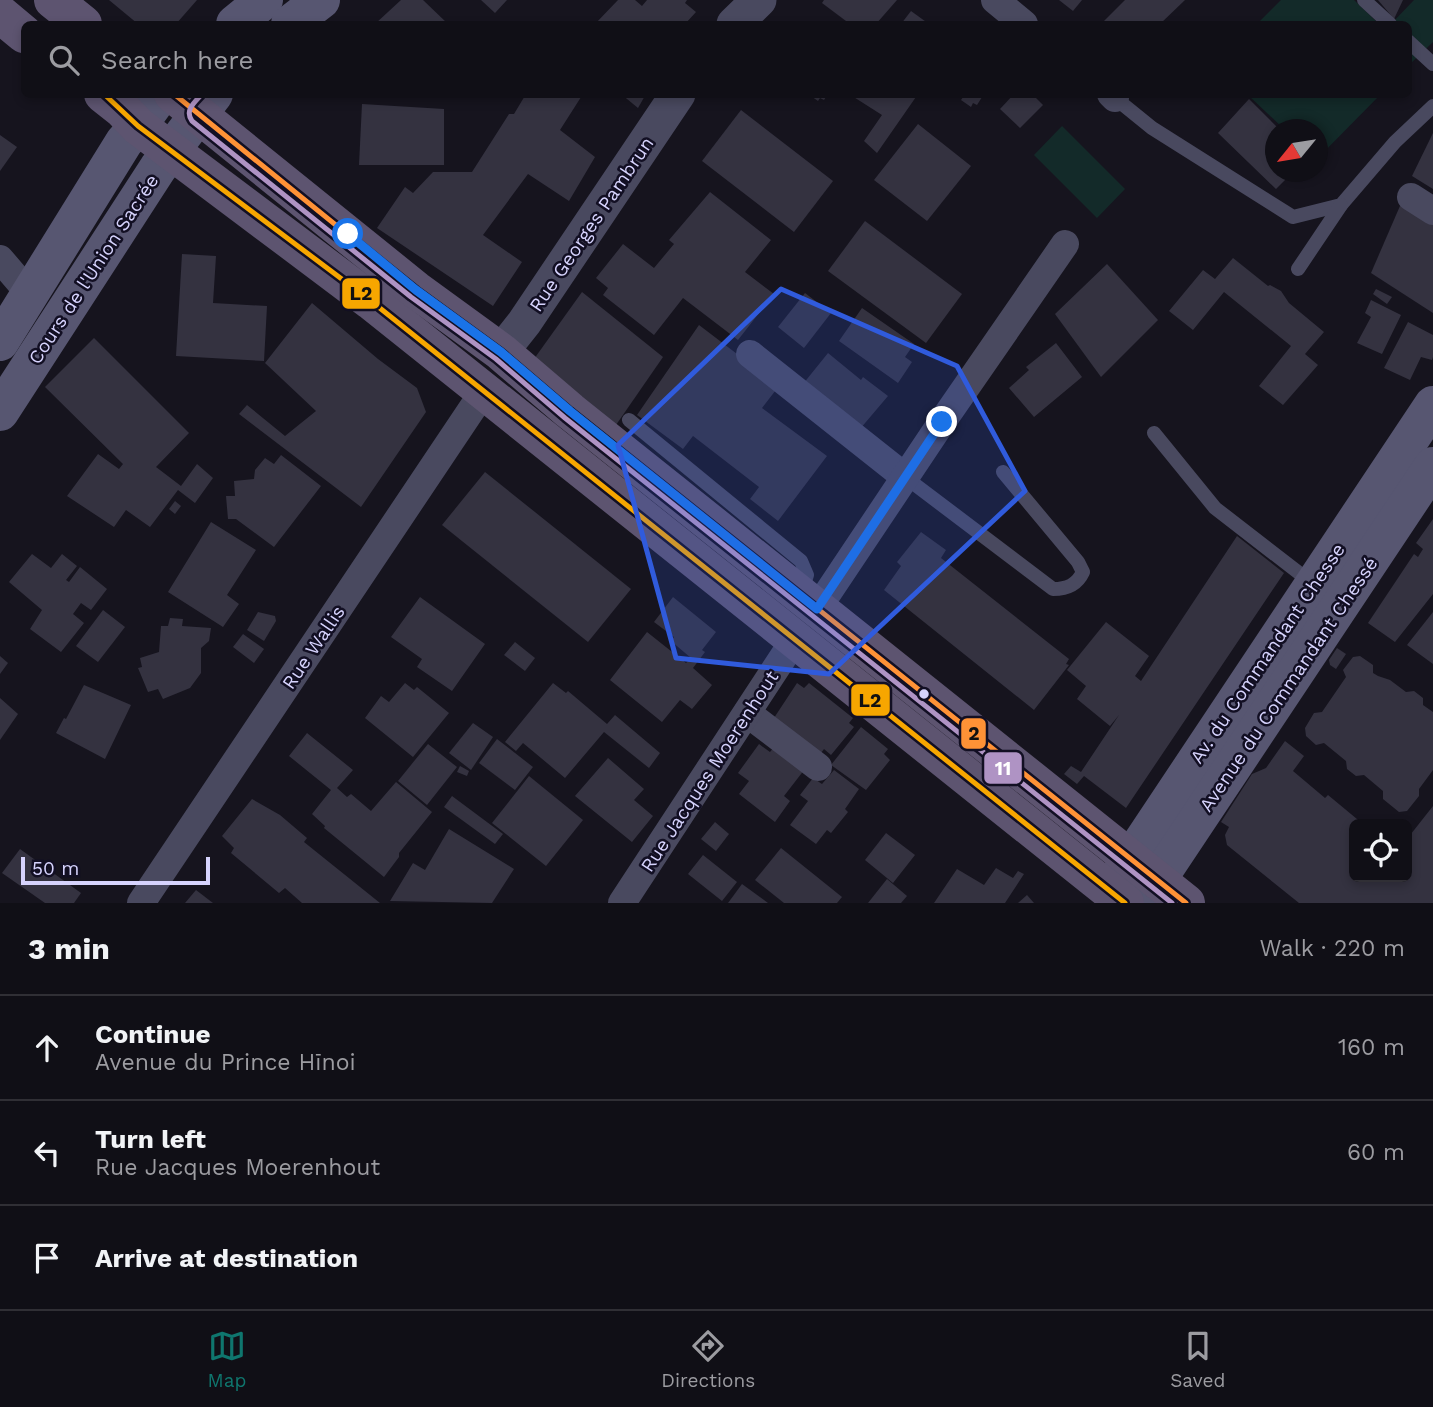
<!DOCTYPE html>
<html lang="en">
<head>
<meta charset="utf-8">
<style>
	body { margin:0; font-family:"Work Sans",sans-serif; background:#1e1d23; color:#f1f3f6 }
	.controls { position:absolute; right:21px; bottom:21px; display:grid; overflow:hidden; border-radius:10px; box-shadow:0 4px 10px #0003 }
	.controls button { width:63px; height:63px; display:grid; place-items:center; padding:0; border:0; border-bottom:2px solid #302f35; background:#100f16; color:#f1f3f6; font:35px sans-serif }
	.compass { position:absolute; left:1265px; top:119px; width:63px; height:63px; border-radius:50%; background:#100f16; box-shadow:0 4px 10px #0003; rotate:240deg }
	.scale { position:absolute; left:21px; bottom:18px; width:189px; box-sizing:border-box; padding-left:7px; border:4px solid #d6d3fd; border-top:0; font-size:19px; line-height:24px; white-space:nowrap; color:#d6d3fd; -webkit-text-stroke:5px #120f23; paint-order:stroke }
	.stop { position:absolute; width:21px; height:21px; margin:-16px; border:5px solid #1a73e8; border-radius:50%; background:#fff }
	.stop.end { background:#1a73e8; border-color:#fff; box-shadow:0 2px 7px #0008 }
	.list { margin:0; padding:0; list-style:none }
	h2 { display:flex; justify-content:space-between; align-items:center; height:91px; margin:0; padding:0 28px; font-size:30px }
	h2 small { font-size:23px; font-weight:400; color:#9c9ca1 }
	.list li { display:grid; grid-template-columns:46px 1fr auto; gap:21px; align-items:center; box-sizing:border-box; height:105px; padding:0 28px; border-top:2px solid #302f35 }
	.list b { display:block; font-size:26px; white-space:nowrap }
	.list p { margin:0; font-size:23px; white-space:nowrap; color:#9c9ca1 }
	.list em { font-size:23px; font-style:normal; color:#9c9ca1 }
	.icon { flex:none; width:38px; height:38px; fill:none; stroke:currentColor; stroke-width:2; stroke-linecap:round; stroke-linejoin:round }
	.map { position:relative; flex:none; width:1433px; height:903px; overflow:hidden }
	.search { position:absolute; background:#100f16; box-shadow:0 4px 10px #0003; left:21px; right:21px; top:21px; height:77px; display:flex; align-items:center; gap:18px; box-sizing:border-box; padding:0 24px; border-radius:10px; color:#9c9ca1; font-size:26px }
	.sheet { height:406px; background:#100f16 }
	nav { display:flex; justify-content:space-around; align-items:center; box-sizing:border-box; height:98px; border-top:2px solid #302f35; background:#100f16; font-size:19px; color:#9c9ca1 }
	nav a { display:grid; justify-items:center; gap:4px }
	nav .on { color:#0f766e }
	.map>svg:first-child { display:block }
	.green { fill:#132a29 }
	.building { fill:#343240 }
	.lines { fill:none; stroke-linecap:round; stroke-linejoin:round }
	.service { stroke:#49495f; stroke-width:14 }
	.minor { stroke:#49495f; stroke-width:28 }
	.tertiary { stroke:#49495f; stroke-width:35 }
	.secondary { stroke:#575671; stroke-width:38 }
	.primary { stroke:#5d5470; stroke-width:38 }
	.bus-1-casing { stroke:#120f23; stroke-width:10 }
	.bus-2-casing { stroke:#120f23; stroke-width:10 }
	.bus-3-casing { stroke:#120f23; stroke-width:10 }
	.bus-1 { stroke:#ff9236; stroke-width:5 }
	.bus-2 { stroke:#f7a600; stroke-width:5 }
	.bus-3 { stroke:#af93c4; stroke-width:5 }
	.route { stroke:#1a73e8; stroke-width:9 }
	.marked { fill:#305bdc; fill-opacity:0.2; stroke:#305bdc; stroke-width:5; stroke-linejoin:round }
	.bus-dot { fill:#d6d3fd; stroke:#120f23; stroke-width:2.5 }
	.labels { text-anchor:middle; stroke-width:5; stroke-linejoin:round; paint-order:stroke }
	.street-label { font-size:19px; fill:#d6d3fd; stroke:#120f23 }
	.line-badge { stroke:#120f23; stroke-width:2.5 }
	.badge-label { font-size:19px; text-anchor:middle; font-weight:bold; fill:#fff }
	.pale-badge-label { font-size:19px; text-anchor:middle; font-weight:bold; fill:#111 }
</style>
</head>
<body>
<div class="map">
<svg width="1433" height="903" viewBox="0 0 1433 903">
	<rect width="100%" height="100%" fill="#16141e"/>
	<g class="green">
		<polygon points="1281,0 1354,0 1379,24 1257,24"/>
		<polygon points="1414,0 1433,0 1433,42 1409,65 1409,53 1412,56 1409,50 1408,24 1392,23"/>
		<polygon points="1248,95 1380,95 1318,158 1318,130 1284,129"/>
		<polygon points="1062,126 1125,189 1097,218 1034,155"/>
	</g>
	<g class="building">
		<polygon points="109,0 197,0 176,24 138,24"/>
		<polygon points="401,0 423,0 448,24 375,24"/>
		<polygon points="481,0 507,0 495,13"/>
		<polygon points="618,0 635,0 642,6 647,0 687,0 685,3 696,12 685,24 595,24"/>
		<polygon points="824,0 897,0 876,24 850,24 822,3"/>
		<polygon points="1059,0 1082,0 1073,11"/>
		<polygon points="1125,0 1185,0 1160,24 1101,24"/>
		<polygon points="1378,0 1403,0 1394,19"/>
		<polygon points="911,11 929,24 901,24"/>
		<polygon points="526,94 583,94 560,130 595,157 569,201 528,174 483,235 522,262 493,306 377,228 405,187 413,193 433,172 472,172 509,114 514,114"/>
		<polygon points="621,94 646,94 638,108"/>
		<polygon points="808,94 828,94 824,100 820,98 818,101"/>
		<polygon points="849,94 918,94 877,153 864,141 882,115"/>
		<polygon points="965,94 984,94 977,105 973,103 971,107 961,100"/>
		<polygon points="1014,94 1032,94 1043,105 1020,128 1000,109"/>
		<polygon points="1249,99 1280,130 1276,130 1276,172 1293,172 1276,189 1218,133"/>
		<polygon points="362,104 444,109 444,165 359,165"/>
		<polygon points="741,110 833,181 794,232 702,161"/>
		<polygon points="918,124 971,166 927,221 874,180"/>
		<polygon points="1433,133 1433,189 1412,176"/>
		<polygon points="0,135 17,147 0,171"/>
		<polygon points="710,192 771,240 745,272 774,294 738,340 683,298 654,335 603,295 608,288 596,278 623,244 654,268 674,244 669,240"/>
		<polygon points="1403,199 1433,218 1433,313 1371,273"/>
		<polygon points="865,221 962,294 926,343 828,271"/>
		<polygon points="182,254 216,256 213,303 267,306 264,361 176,356"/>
		<polygon points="1233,258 1268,286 1270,285 1281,291 1289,303 1324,332 1305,354 1318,365 1283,405 1259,386 1291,346 1224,292 1193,330 1169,311 1203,270 1215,279"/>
		<polygon points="1107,264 1158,320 1101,377 1055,314"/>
		<polygon points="1376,289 1392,297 1387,304 1373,294"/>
		<polygon points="582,292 663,357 616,425 534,359"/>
		<polygon points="805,293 831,313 804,348 778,327"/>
		<polygon points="1371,300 1401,315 1382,354 1357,343 1371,317 1365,313"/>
		<polygon points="312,303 378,359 417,388 426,412 361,507 239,414 247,405 285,436 316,411 265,363"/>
		<polygon points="862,308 914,344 905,357 912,362 898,383 839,341"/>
		<polygon points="1408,322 1433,335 1433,357 1432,360 1421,357 1410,380 1384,368"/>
		<polygon points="699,325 779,386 762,408 827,456 778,521 750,499 759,487 693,436 683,449 637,415"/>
		<polygon points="94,338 189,433 156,467 181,486 197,464 213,478 195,503 178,490 150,527 126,510 114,527 67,496 98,454 119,469 123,464 45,387"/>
		<polygon points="1056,343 1082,377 1034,417 1009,388 1029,370 1026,367"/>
		<polygon points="828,353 861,380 863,377 888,396 860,429 803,384"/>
		<polygon points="281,455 321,486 274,547 236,519 228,519 226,496 235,496 234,481 254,479 255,470 265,458 274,464"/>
		<polygon points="485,472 631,589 588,642 442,525"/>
		<polygon points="175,501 181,506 175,514 169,509"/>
		<polygon points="1433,519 1433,594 1395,642 1368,623 1414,554 1418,557 1423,549 1416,543"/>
		<polygon points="211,522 256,550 227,595 239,604 223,627 168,592"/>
		<polygon points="921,532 946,550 941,558 1069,659 1066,664 1069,665 1034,710 884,590 901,566 897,562"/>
		<polygon points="1237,536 1284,573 1126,808 1084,776 1077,784 1064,774 1071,766 1081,772 1119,715 1110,726 1077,699 1086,686 1067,670 1106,622 1149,656 1135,676 1141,681"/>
		<polygon points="32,554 51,568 62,554 77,566 66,580 69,582 80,567 107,589 91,610 81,603 73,614 84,623 61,652 30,629 42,610 9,582"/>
		<polygon points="420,597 485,644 452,691 417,667 422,659 391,637"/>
		<polygon points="673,597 716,632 702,650 705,652 693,668 712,685 692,709 680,700 662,722 610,680 647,632 686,663 691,658 671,641 674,637 654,622"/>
		<polygon points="103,610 125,627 98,662 76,646"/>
		<polygon points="258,612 275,616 276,621 264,641 247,630"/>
		<polygon points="1433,612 1433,664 1407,645"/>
		<polygon points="170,618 183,619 182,626 211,628 209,641 201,648 201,673 190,688 163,699 158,689 148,692 138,668 142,667 140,658 159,652 161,626 168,626"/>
		<polygon points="243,634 264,649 254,663 233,647"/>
		<polygon points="515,642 535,658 525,671 504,655"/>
		<polygon points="1337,648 1346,654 1336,669 1330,665 1329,660"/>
		<polygon points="0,656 8,663 0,674"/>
		<polygon points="1360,656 1373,665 1373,673 1378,676 1390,680 1406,692 1414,691 1423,698 1423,705 1433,712 1433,770 1419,789 1419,796 1407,811 1399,812 1383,799 1383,791 1364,775 1356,776 1347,769 1346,761 1324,743 1316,745 1306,736 1305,728 1314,713 1322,712 1346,677 1343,670 1353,657"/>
		<polygon points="405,683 414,690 417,687 449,713 413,757 365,718 381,696 389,702"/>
		<polygon points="553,683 566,693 568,691 607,724 615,715 660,753 649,768 604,732 565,778 523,743 516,751 505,742"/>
		<polygon points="797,683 804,688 809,683 853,718 849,723 854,727 831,755 824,749 818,757 772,721"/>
		<polygon points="84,685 131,705 105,759 56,733 64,718 66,719"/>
		<polygon points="0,698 18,714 0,740"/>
		<polygon points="473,723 493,737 471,770 449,753"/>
		<polygon points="861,727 888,749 884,754 890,760 866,790 831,765"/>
		<polygon points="307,733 353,770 337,788 347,797 351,794 371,811 396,782 432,812 399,853 399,857 384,877 324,828 325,826 312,814 331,790 289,756"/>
		<polygon points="497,739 533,767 515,790 479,763"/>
		<polygon points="779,741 808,765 784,796 790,801 775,822 739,794 749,781 738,773 759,744 770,752"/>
		<polygon points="1285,741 1304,756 1293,771 1325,798 1328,795 1363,824 1354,824 1354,877 1407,877 1407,839 1433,806 1433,903 1299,903 1227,845 1225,835 1229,827 1221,822 1252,774 1266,768"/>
		<polygon points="428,744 457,767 427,805 398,781"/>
		<polygon points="608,758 644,789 634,800 653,816 632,842 575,796"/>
		<polygon points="460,766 469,771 467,776 457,772"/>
		<polygon points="834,770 859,789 845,809 848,812 831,833 827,830 816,844 790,825 808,801 800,795 813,778 822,784"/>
		<polygon points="529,776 583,820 546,866 492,823"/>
		<polygon points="452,796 503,834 495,844 444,807"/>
		<polygon points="252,799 280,815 307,838 304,842 380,903 302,903 285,888 279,893 231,853 234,848 222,836"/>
		<polygon points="715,822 729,834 716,851 701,839"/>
		<polygon points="449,829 514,869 492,903 390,901 413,863 425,870"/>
		<polygon points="886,833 915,855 893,883 865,860"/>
		<polygon points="781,848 842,897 837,903 784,903 755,880"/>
		<polygon points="20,849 81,893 74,903 45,903 2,873"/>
		<polygon points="703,855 737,882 722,901 688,874"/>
		<polygon points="996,868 1013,878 1018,871 1024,874 1005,903 934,903 957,869 984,885"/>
		<polygon points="887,879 907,896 901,903 868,903"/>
		<polygon points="742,884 768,903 728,903"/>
		<polygon points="196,890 213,903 185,903"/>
		<polygon points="1027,895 1034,903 1018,903"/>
	</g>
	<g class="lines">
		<g class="service">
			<polyline points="1364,0 1390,24"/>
			<polyline points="1408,41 1433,64"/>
			<polyline points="1115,98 1152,128 1293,217 1341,205 1395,142 1433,106"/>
			<polyline points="1298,269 1341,205"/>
			<polyline points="629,420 801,561 807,575 802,591"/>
			<polyline points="1154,433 1215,508 1312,583"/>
			<path d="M905,477L1053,589C1067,589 1077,585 1083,572L1078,562L1003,472"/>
		</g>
		<g class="minor">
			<polyline points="995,0 1024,24"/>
			<polyline points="1111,94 1115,98"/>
			<polyline points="1411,197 1433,211"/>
			<polyline points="0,259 29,293"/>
			<polyline points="750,354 905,477"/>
			<polyline points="817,609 942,422 1065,244"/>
			<polyline points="747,713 818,767"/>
			<polyline points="141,903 484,391"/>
			<polyline points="622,903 795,639"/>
		</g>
		<g class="tertiary">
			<polyline points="734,24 759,0"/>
			<polyline points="501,352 524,323 678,94"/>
		</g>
		<g class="secondary">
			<polyline points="235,24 264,0"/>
			<polyline points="290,24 321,0"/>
			<polyline points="0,342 124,142 138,126 161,94"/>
			<polyline points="0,412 158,168 214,94"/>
			<polyline points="1112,887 1433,405"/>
			<polyline points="1142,903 1433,466"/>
		</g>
		<g class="primary">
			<polyline points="53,0 83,24"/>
			<polyline points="0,14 24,34"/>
			<polyline points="103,94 122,109 138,126 371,301 1125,903"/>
			<polyline points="173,94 416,290 501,352 570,411 1186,903"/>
		</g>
		<defs>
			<polyline id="bus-1" points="174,94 416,290 501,352 570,411 1186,903"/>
			<polyline id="bus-2" points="104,94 138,126 371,301 1125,903"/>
			<path id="bus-3" d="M202,94C195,102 184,110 192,121L411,297L496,359L565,418L1172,903"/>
		</defs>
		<use href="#bus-1" class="bus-1-casing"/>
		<use href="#bus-2" class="bus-2-casing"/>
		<use href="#bus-3" class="bus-3-casing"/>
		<use href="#bus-1" class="bus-1"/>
		<use href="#bus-2" class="bus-2"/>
		<use href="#bus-3" class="bus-3"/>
	</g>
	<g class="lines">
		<polyline class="route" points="348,234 416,290 501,352 570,411 817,609 942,422"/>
	</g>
	<path class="marked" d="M781,289L957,366L1025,491L829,674L676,658L618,445Z"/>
	<circle class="bus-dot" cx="924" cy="694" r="6"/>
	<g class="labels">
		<g class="street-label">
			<text transform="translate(591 224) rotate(-56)" y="7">Rue Georges Pambrun</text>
			<text transform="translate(93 269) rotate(-57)" y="7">Cours de l'Union Sacrée</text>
			<text transform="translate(313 647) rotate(-56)" y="7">Rue Wallis</text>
			<text transform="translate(1267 653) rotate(-56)" y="7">Av. du Commandant Chesse</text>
			<text transform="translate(1288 684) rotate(-56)" y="7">Avenue du Commandant Chessé</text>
			<text transform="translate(709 771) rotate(-57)" y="7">Rue Jacques Moerenhout</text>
		</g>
	</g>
	<g class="line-badge">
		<rect x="341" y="277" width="40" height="33" rx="7" fill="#f7a600"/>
		<rect x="850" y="683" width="41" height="34" rx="7" fill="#f7a600"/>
		<rect x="960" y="717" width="27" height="33" rx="7" fill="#ff9236"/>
		<rect x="983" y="751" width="40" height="34" rx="7" fill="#af93c4"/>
	</g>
	<g class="badge-label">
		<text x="1003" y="775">11</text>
	</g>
	<g class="pale-badge-label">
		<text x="361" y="300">L2</text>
		<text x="870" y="707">L2</text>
		<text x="974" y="740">2</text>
	</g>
</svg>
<div class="controls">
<button><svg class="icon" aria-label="locate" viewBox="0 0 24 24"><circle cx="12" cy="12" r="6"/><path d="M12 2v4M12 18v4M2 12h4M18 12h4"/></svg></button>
</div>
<svg class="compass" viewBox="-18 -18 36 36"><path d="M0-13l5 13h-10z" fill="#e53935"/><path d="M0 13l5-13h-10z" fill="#9c9ca1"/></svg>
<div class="scale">50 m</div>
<div class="stop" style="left:348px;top:234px"></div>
<div class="stop end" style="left:942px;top:422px"></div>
<div class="search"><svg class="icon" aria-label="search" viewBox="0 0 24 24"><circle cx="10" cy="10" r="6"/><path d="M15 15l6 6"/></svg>Search here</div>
</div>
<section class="sheet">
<h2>3 min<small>Walk · 220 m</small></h2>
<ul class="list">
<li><svg class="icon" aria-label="ahead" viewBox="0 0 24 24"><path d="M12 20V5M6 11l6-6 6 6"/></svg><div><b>Continue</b><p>Avenue du Prince Hīnoi</p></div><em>160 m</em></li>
<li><svg class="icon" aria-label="left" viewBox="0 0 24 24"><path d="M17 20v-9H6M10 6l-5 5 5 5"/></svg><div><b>Turn left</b><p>Rue Jacques Moerenhout</p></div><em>60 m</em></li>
<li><svg class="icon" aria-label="arrive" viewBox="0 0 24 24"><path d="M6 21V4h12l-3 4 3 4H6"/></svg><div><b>Arrive at destination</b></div></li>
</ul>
</section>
<nav>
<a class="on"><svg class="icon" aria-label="map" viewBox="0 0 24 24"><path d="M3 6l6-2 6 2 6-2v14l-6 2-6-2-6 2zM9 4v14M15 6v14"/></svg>Map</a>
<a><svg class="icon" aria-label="directions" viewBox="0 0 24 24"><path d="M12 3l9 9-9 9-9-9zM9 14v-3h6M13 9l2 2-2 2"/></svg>Directions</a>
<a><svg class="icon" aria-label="saved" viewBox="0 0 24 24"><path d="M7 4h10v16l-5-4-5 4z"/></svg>Saved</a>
</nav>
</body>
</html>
